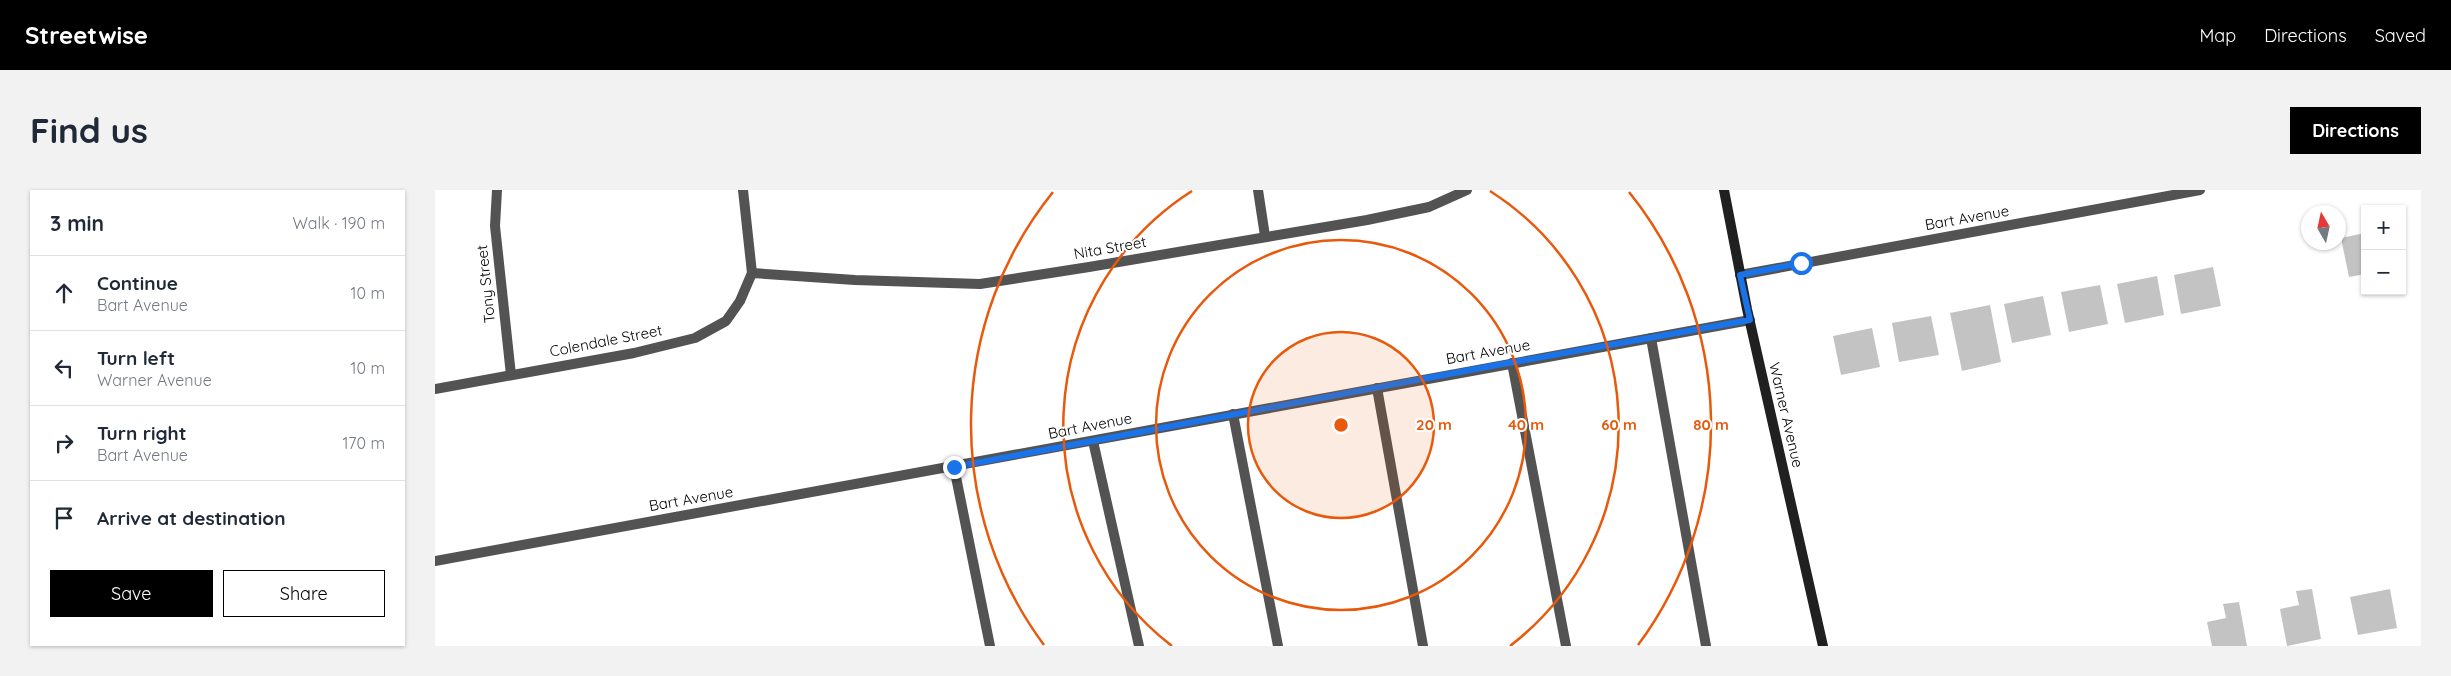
<!DOCTYPE html>
<html lang="en">
<head>
<meta charset="utf-8">
<style>
	body { margin:0; font-family:Quicksand,sans-serif; background:#f2f2f3; color:#1f2937 }
	.controls { position:absolute; right:15px; top:15px; display:grid; overflow:hidden; border-radius:0px; box-shadow:0 1px 4px #0004 }
	.controls button { width:45px; height:45px; display:grid; place-items:center; padding:0; border:0; border-bottom:1px solid #e0e1e3; background:#fff; color:#1f2937; font:25px sans-serif }
	.compass { position:absolute; left:1866px; top:15px; width:45px; height:45px; border-radius:50%; background:#fff; box-shadow:0 1px 4px #0004; rotate:351deg }
	.stop { position:absolute; width:15px; height:15px; margin:-11px; border:4px solid #1a73e8; border-radius:50%; background:#fff }
	.stop.end { background:#1a73e8; border-color:#fff; box-shadow:0 1px 5px #0008 }
	.list { margin:0; padding:0; list-style:none }
	h2 { display:flex; justify-content:space-between; align-items:center; height:65px; margin:0; padding:0 20px; font-size:21px }
	h2 small { font-size:16px; font-weight:400; color:#747a83 }
	.list li { display:grid; grid-template-columns:32px 1fr auto; gap:15px; align-items:center; box-sizing:border-box; height:75px; padding:0 20px; border-top:1px solid #e0e1e3 }
	.list b { display:block; font-size:19px; white-space:nowrap }
	.list p { margin:0; font-size:16px; white-space:nowrap; color:#747a83 }
	.list em { font-size:16px; font-style:normal; color:#747a83 }
	.actions { display:flex; gap:10px; padding:15px 20px }
	.actions a { flex:1; padding:11px 0; border:1px solid #000; border-radius:0px; text-align:center; font-size:18px; color:#000 }
	.actions .main { background:#000; color:#fff }
	.icon { flex:none; width:28px; height:28px; fill:none; stroke:currentColor; stroke-width:2; stroke-linecap:round; stroke-linejoin:round }
	.map { position:relative; flex:none; width:1986px; height:456px; overflow:hidden; border-radius:0px }
	header { display:flex; align-items:center; gap:30px; box-sizing:border-box; height:70px; padding:0 25px; background:#000; color:#fff }
	header strong { font-size:24px }
	nav { display:flex; gap:28px; margin-inline-start:auto; font-size:18px }
	.intro { display:flex; align-items:center; justify-content:space-between; box-sizing:border-box; height:120px; padding:0 30px }
	h1 { margin:0; font-size:35px }
	.button { padding:12px 22px; border-radius:0px; background:#000; color:#fff; font-size:18px; font-weight:700 }
	main { display:flex; gap:30px; padding:0 30px }
	aside { flex:1; background:#fff; border-radius:0px; box-shadow:0 1px 4px #0004 }
	.map>svg:first-child { display:block }
	.building { fill:#c3c3c3 }
	.lines { fill:none; stroke-linecap:round; stroke-linejoin:round }
	.lane { stroke:#535353; stroke-width:10 }
	.street { stroke:#535353; stroke-width:10 }
	.secondary { stroke:#202020; stroke-width:10 }
	.route { stroke:#1a73e8; stroke-width:6 }
	.ring { fill:none; stroke:#e8590c; stroke-width:2.5 }
	.labels { text-anchor:middle; stroke-width:4; stroke-linejoin:round; paint-order:stroke }
	.street-label { font-size:15px; fill:#000; stroke:#fff }
	.centre { fill:#e8590c; stroke:#fff; stroke-width:2.5 }
	.ring-label { font-size:15px; text-anchor:middle; font-weight:bold; fill:#e8590c; stroke:#fff; stroke-width:4; stroke-linejoin:round; paint-order:stroke }
</style>
</head>
<body>
<header>
<strong>Streetwise</strong>
<nav><a>Map</a><a>Directions</a><a>Saved</a></nav>
</header>
<div class="intro"><h1>Find us</h1><a class="button">Directions</a></div>
<main>
<aside>
<h2>3 min<small>Walk · 190 m</small></h2>
<ul class="list">
<li><svg class="icon" aria-label="ahead" viewBox="0 0 24 24"><path d="M12 20V5M6 11l6-6 6 6"/></svg><div><b>Continue</b><p>Bart Avenue</p></div><em>10 m</em></li>
<li><svg class="icon" aria-label="left" viewBox="0 0 24 24"><path d="M17 20v-9H6M10 6l-5 5 5 5"/></svg><div><b>Turn left</b><p>Warner Avenue</p></div><em>10 m</em></li>
<li><svg class="icon" aria-label="right" viewBox="0 0 24 24"><path d="M7 20v-9h11M14 6l5 5-5 5"/></svg><div><b>Turn right</b><p>Bart Avenue</p></div><em>170 m</em></li>
<li><svg class="icon" aria-label="arrive" viewBox="0 0 24 24"><path d="M6 21V4h12l-3 4 3 4H6"/></svg><div><b>Arrive at destination</b></div></li>
</ul>
<div class="actions"><a class="main">Save</a><a>Share</a></div>
</aside>
<div class="map">
<svg width="1986" height="456" viewBox="0 0 1986 456">
	<rect width="100%" height="100%" fill="#fff"/>
	<g class="building">
		<polygon points="1930,43 1930,84 1914,87 1906,48"/>
		<polygon points="1778,77 1786,116 1746,124 1739,85"/>
		<polygon points="1722,86 1729,125 1690,133 1682,94"/>
		<polygon points="1665,95 1673,134 1634,142 1626,102"/>
		<polygon points="1608,106 1616,145 1577,153 1569,114"/>
		<polygon points="1555,115 1566,172 1527,181 1515,123"/>
		<polygon points="1496,126 1504,165 1464,172 1457,133"/>
		<polygon points="1437,138 1445,177 1406,185 1398,146"/>
		<polygon points="1877,399 1886,449 1852,456 1845,419 1864,415 1861,401"/>
		<polygon points="1955,399 1962,438 1923,445 1915,407"/>
		<polygon points="1804,412 1812,456 1777,456 1772,432 1791,428 1788,414"/>
	</g>
	<g class="lines">
		<g class="lane">
			<polyline points="1216,148 1271,456"/>
			<polyline points="1077,173 1131,456"/>
			<polyline points="942,198 988,456"/>
			<polyline points="798,224 843,456"/>
			<polyline points="658,251 704,456"/>
			<polyline points="519,277 555,456"/>
		</g>
		<g class="street">
			<polyline points="62,0 60,36 76,185"/>
			<polyline points="308,0 317,83"/>
			<polyline points="823,0 830,46"/>
			<polyline points="317,83 420,90 545,94 654,77 932,30 994,17 1032,0"/>
			<polyline points="1305,85 1765,0"/>
			<polyline points="0,199 199,163 260,148 291,131 305,111 317,83"/>
			<polyline points="0,371 1315,130"/>
		</g>
		<polyline class="secondary" points="1289,0 1312,119 1388,456"/>
	</g>
	<g class="lines">
		<polyline class="route" points="519,277 1062,175 1315,130 1305,85 1366,73"/>
	</g>
	<circle cx="906" cy="235" r="93" fill="#e8590c" fill-opacity=".12"/>
	<g class="ring">
		<circle cx="906" cy="235" r="93"/>
		<circle cx="906" cy="235" r="185"/>
		<path d="M737 456A278 278 0 0 1 757 1M1055 1A278 278 0 0 1 1075 456"/>
		<path d="M609 455A370 370 0 0 1 618 2M1194 2A370 370 0 0 1 1203 455"/>
	</g>
	<g class="labels">
		<g class="street-label">
			<text transform="translate(1532 28) rotate(-10)" y="5">Bart Avenue</text>
			<text transform="translate(675 58) rotate(-10)" y="5">Nita Street</text>
			<text transform="translate(51 94) rotate(-96)" y="5">Tony Street</text>
			<text transform="translate(171 151) rotate(-11)" y="5">Colendale Street</text>
			<text transform="translate(1053 162) rotate(-10)" y="5">Bart Avenue</text>
			<text transform="translate(1351 225) rotate(77)" y="5">Warner Avenue</text>
			<text transform="translate(655 236) rotate(-11)" y="5">Bart Avenue</text>
			<text transform="translate(256 309) rotate(-10)" y="5">Bart Avenue</text>
		</g>
	</g>
	<circle cx="906" cy="235" r="8" class="centre"/>
	<g class="ring-label">
		<text x="999" y="240">20 m</text>
		<text x="1091" y="240">40 m</text>
		<text x="1184" y="240">60 m</text>
		<text x="1276" y="240">80 m</text>
	</g>
</svg>
<div class="controls">
<button>+</button>
<button>−</button>
</div>
<svg class="compass" viewBox="-18 -18 36 36"><path d="M0-13l5 13h-10z" fill="#e53935"/><path d="M0 13l5-13h-10z" fill="#747a83"/></svg>
<div class="stop" style="left:1366px;top:73px"></div>
<div class="stop end" style="left:519px;top:277px"></div>
</div>
</main>
</body>
</html>
